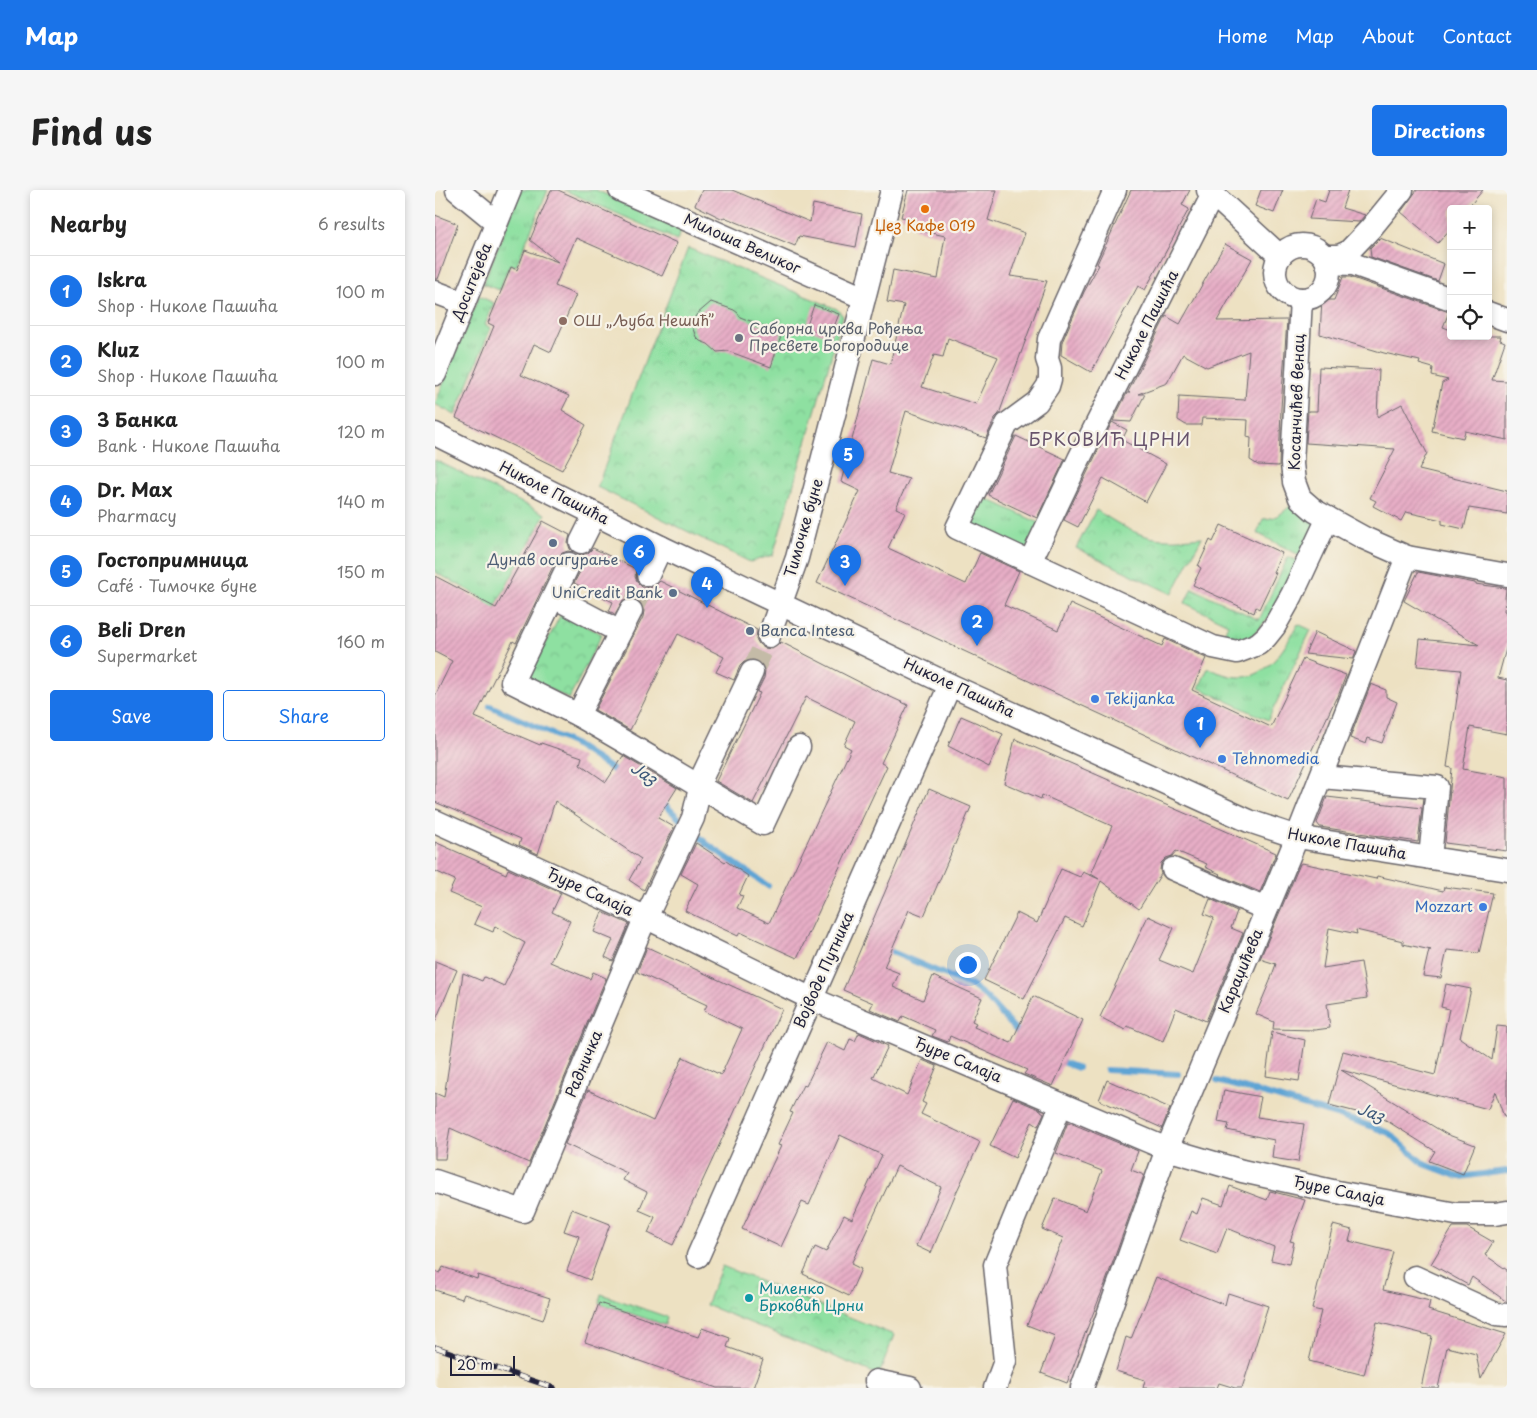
<!DOCTYPE html>
<html lang="en">
<head>
<meta charset="utf-8">
<style>
	body { margin:0; font-family:"Playpen Sans",sans-serif; background:#f6f6f6; color:#222 }
	.controls { position:absolute; right:15px; top:15px; display:grid; overflow:hidden; border-radius:5px; box-shadow:0 2px 8px #0003 }
	.controls button { width:45px; height:45px; display:grid; place-items:center; padding:0; border:0; border-bottom:1px solid #e0e0e0; background:#fff; color:#222; font:25px sans-serif }
	.scale { position:absolute; left:15px; bottom:12px; width:65px; box-sizing:border-box; padding-left:5px; border:2px solid #22223b; border-top:0; font-size:14px; line-height:18px; white-space:nowrap; color:#22223b; -webkit-text-stroke:4px #f7f3e8; paint-order:stroke }
	.you { position:absolute; left:532px; top:774px; width:18px; height:18px; margin:-12px; border:4px solid #fff; border-radius:50%; background:#1a73e8; box-shadow:0 0 0 8px #1a73e833 }
	.badge { display:grid; place-items:center; width:32px; height:32px; border-radius:50%; background:#1a73e8; color:#fff; font-size:16px; font-weight:700 }
	.pin { position:absolute; translate:-50% -41px; filter:drop-shadow(0 1px 2px #0008) }
	.pin::after { content:''; position:absolute; top:26px; width:18px; height:15px; background:inherit; clip-path:polygon(0 0,100% 0,50% 100%) }
	.list { margin:0; padding:0; list-style:none }
	h2 { display:flex; justify-content:space-between; align-items:center; height:65px; margin:0; padding:0 20px; font-size:21px }
	h2 small { font-size:16px; font-weight:400; color:#767676 }
	.list li { display:grid; grid-template-columns:32px 1fr auto; gap:15px; align-items:center; box-sizing:border-box; height:70px; padding:0 20px; border-top:1px solid #e0e0e0 }
	.list b { display:block; font-size:19px; white-space:nowrap }
	.list p { margin:0; font-size:16px; white-space:nowrap; color:#767676 }
	.list em { font-size:16px; font-style:normal; color:#767676 }
	.actions { display:flex; gap:10px; padding:15px 20px }
	.actions a { flex:1; padding:11px 0; border:1px solid #1a73e8; border-radius:5px; text-align:center; font-size:18px; color:#1a73e8 }
	.actions .main { background:#1a73e8; color:#fff }
	.icon { flex:none; width:28px; height:28px; fill:none; stroke:currentColor; stroke-width:2; stroke-linecap:round; stroke-linejoin:round }
	.map { position:relative; flex:none; width:1072px; height:1198px; overflow:hidden; border-radius:5px }
	header { display:flex; align-items:center; gap:30px; box-sizing:border-box; height:70px; padding:0 25px; background:#1a73e8; color:#fff }
	header strong { font-size:24px }
	nav { display:flex; gap:28px; margin-inline-start:auto; font-size:18px }
	.intro { display:flex; align-items:center; justify-content:space-between; box-sizing:border-box; height:120px; padding:0 30px }
	h1 { margin:0; font-size:35px }
	.button { padding:12px 22px; border-radius:5px; background:#1a73e8; color:#fff; font-size:18px; font-weight:700 }
	main { display:flex; gap:30px; padding:0 30px }
	aside { flex:1; background:#fff; border-radius:5px; box-shadow:0 2px 8px #0003 }
	.map>svg:first-child { display:block }
	.grass { fill:url(#grass-tufts); stroke:#58816e }
	.park { fill:url(#park-crowns); stroke:#58816e }
	.lines { fill:none; stroke-linecap:round; stroke-linejoin:round }
	.stream { stroke:#5ea4d4; stroke-width:6 }
	.building { fill:url(#building-hatch); fill-rule:evenodd }
	.minor-tunnel { stroke:#c4bba7; stroke-width:22; stroke-dasharray:22 11; stroke-linecap:butt }
	.minor-casing { stroke:#69656a; stroke-width:25 }
	.minor { stroke:#fff; stroke-width:22 }
	.rail-casing { stroke:#22223b; stroke-width:5.5 }
	.rail { stroke:#f7f3e8; stroke-width:4; stroke-dasharray:11; stroke-linecap:butt }
	.food-dot { fill:#e8710a; stroke:#f7f3e8; stroke-width:2 }
	.education-dot { fill:#8d6e63; stroke:#f7f3e8; stroke-width:2 }
	.worship-dot { fill:#6b7280; stroke:#f7f3e8; stroke-width:2 }
	.service-dot { fill:#5c6f8a; stroke:#f7f3e8; stroke-width:2 }
	.shop-dot { fill:#3f7fe0; stroke:#f7f3e8; stroke-width:2 }
	.culture-dot { fill:#0f9aa8; stroke:#f7f3e8; stroke-width:2 }
	.labels { text-anchor:middle; stroke-width:4.5; stroke-linejoin:round; paint-order:stroke }
	.food-label { font-size:15px; fill:#c56008; stroke:#f7f3e8 }
	.street-label { font-size:15px; fill:#22223b; stroke:#f7f3e8 }
	.education-label { font-size:15px; fill:#785e54; stroke:#f7f3e8; text-anchor:start }
	.worship-label { font-size:15px; fill:#5b616d; stroke:#f7f3e8; text-anchor:start }
	.service-label { font-size:15px; fill:#4e5e75; stroke:#f7f3e8 }
	.shop-label { font-size:15px; fill:#366cbe; stroke:#f7f3e8; text-anchor:start }
	.culture-label { font-size:15px; fill:#0d838f; stroke:#f7f3e8; text-anchor:start }
	.water-label { font-size:16px; font-style:italic; fill:#3a5678; stroke:#f7f3e8 }
	.quarter-label { font-size:18px; letter-spacing:1px; fill:#67536c; stroke:#f7f3e8 }
</style>
</head>
<body>
<header>
<strong>Map</strong>
<nav><a>Home</a><a>Map</a><a>About</a><a>Contact</a></nav>
</header>
<div class="intro"><h1>Find us</h1><a class="button">Directions</a></div>
<main>
<aside>
<h2>Nearby<small>6 results</small></h2>
<ul class="list">
<li><span class="badge">1</span><div><b>Iskra</b><p>Shop · Николе Пашића</p></div><em>100 m</em></li>
<li><span class="badge">2</span><div><b>Kluz</b><p>Shop · Николе Пашића</p></div><em>100 m</em></li>
<li><span class="badge">3</span><div><b>3 Банка</b><p>Bank · Николе Пашића</p></div><em>120 m</em></li>
<li><span class="badge">4</span><div><b>Dr. Max</b><p>Pharmacy</p></div><em>140 m</em></li>
<li><span class="badge">5</span><div><b>Гостопримница</b><p>Café · Тимочке буне</p></div><em>150 m</em></li>
<li><span class="badge">6</span><div><b>Beli Dren</b><p>Supermarket</p></div><em>160 m</em></li>
</ul>
<div class="actions"><a class="main">Save</a><a>Share</a></div>
</aside>
<div class="map">
<svg width="1072" height="1198" viewBox="0 0 1072 1198">
	<defs>
		<pattern id="grass-tufts" width="24" height="20" patternUnits="userSpaceOnUse" patternTransform="scale(1.25)"><rect width="24" height="20" fill="#8ee0a1"/><path d="M3 7l-1-3M5 7V3M7 7l1-3M15 17l-1-3M17 17v-4M19 17l1-3" fill="none" stroke="#7ac08c"/></pattern>
		<pattern id="park-crowns" width="20" height="18" patternUnits="userSpaceOnUse" patternTransform="scale(1.25)"><rect width="20" height="18" fill="#8ee0a1"/><path d="M2 6a3 3 0 1 1 6 0M12 15a3 3 0 1 1 6 0" fill="none" stroke="#7ac08c"/></pattern>
		<pattern id="building-hatch" width="6" height="6" patternUnits="userSpaceOnUse" patternTransform="scale(1.25)"><rect width="6" height="6" fill="#e7aec6"/><path d="M-1 1l2-2M0 6l6-6M5 7l2-2" fill="none" stroke="#c695ab"/></pattern>
	</defs>
	<rect width="100%" height="100%" fill="#f7f3e8"/>
	<filter id="ink" filterUnits="userSpaceOnUse"><feTurbulence type="fractalNoise" baseFrequency=".02" numOctaves="2"/><feDisplacementMap in="SourceGraphic" scale="10" xChannelSelector="R" yChannelSelector="G"/><feConvolveMatrix kernelMatrix="1 2 1 2 8 2 1 2 1" color-interpolation-filters="sRGB"/></filter>
	<filter id="wash" filterUnits="userSpaceOnUse"><feTurbulence type="fractalNoise" baseFrequency=".0096" numOctaves="4" result="noise"/><feDisplacementMap in="SourceGraphic" scale="20" xChannelSelector="R" yChannelSelector="G"/><feGaussianBlur stdDeviation="1.12" result="paint"/><feColorMatrix in="noise" values="0 0 0 0 0 0 0 0 0 0 0 0 0 0 0 0 0 1.4 0 .05"/><feComposite in="paint" operator="in"/></filter>
	<g filter="url(#wash)">
		<rect width="100%" height="100%" fill="#ede1c2"/>
		<g class="grass">
			<polygon points="86,0 113,0 81,76 75,74 64,100 48,94"/>
			<polygon points="129,0 161,0 247,39 242,50"/>
			<polygon points="44,106 59,113 50,135 56,138 20,225 0,214"/>
			<polygon points="0,270 110,324 51,434 42,429 51,410 0,382"/>
			<polygon points="546,306 604,333 589,364 532,336"/>
			<path d="M861,310L884,329L866,366L822,343L828,329C843,329 851,320 861,310Z"/>
			<polygon points="853,367 864,371 841,419 812,452 786,450 793,434 750,413 757,398 824,430"/>
			<path d="M863,434L876,440L833,530L764,498L773,478C783,482 793,487 804,487C833,489 851,456 863,434Z"/>
			<polygon points="166,1104 232,1127 230,1135 164,1113"/>
		</g>
		<g class="park">
			<polygon points="253,58 402,119 408,126 338,365 315,372 162,297"/>
			<path d="M661,320C682,333 705,349 731,349C742,350 755,348 767,347L737,404L641,358Z"/>
			<polygon points="126,424 167,444 134,509 93,488"/>
			<polygon points="287,1076 459,1145 444,1185 271,1115"/>
		</g>
		<g class="lines">
			<g class="stream">
				<polyline points="55,516 137,553 184,584"/>
				<polyline points="226,611 250,634"/>
				<polyline points="257,640 272,654 333,696"/>
				<polyline points="450,759 537,796 551,807 586,846"/>
				<polyline points="621,870 643,878"/>
				<polyline points="672,880 743,884"/>
				<polyline points="782,891 834,905 924,932 954,943 989,974 1024,987 1072,981"/>
			</g>
		</g>
		<g id="blocks">
			<g class="building">
				<polygon points="116,0 123,0 242,53 227,86 141,48 120,96 141,105 116,162 99,154 86,185 134,206 127,220 151,235 127,280 21,228 59,136 53,133 76,77 82,80 90,60 123,72 95,50"/>
				<polygon points="267,0 297,0 375,32 378,14 427,24 421,57 364,46 360,56 289,27 288,29 260,15"/>
				<path d="M473,0H562L553,30L590,43L575,86L612,91L564,224L560,228L551,248L471,221L453,283L474,289L461,318L470,322L453,358L531,394L545,363L584,381L569,415L623,440L635,414L727,456L730,449L771,468L757,500L836,537L868,469L911,485L902,509L901,508L853,611L382,393L425,301L406,292L438,169L455,174L469,115L452,112L458,80L503,89L510,46L479,39L481,30L466,27ZM513,148L563,167L541,214L487,197L499,165L508,167Z"/>
				<polygon points="696,0 755,0 747,15 754,19 710,100 703,96 656,182 626,165 627,152 649,102 664,75 662,74"/>
				<polygon points="826,0 848,0 839,23 820,16"/>
				<polygon points="894,0 913,0 907,18 930,25 924,32 874,29 881,9 890,12"/>
				<polygon points="982,0 1048,0 1032,19 1016,19 1016,38 1003,53 966,22"/>
				<polygon points="0,25 23,34 3,89 0,89"/>
				<polygon points="945,48 1009,74 1003,91 936,67 935,58"/>
				<polygon points="790,54 817,69 782,131 852,130 846,218 844,276 823,275 815,270 816,248 812,247 813,230 767,228 766,235 751,235 743,230 744,206 810,210 814,161 772,177 748,164 732,193 703,204 710,204 696,232 678,231 692,203 695,203 693,202 731,126 745,134"/>
				<polygon points="908,87 915,87 1014,122 1008,137 1016,140 1016,146 1066,146 1065,150 1070,152 1057,190 1072,191 1072,250 1030,241 1028,248 997,241 1007,193 1013,190 997,186 998,178 984,174 985,171 949,163 885,144 887,110 899,110"/>
				<polygon points="276,112 299,120 303,123 305,127 347,143 336,177 293,161 282,162 273,154 265,151 261,147 258,139 258,130 262,124"/>
				<polygon points="379,115 404,124 395,147 371,138"/>
				<polygon points="884,177 944,180 942,227 967,214 992,263 984,280 1072,301 1072,324 1034,318 1029,339 1007,334 1007,330 971,322 966,331 938,316 941,311 935,308 960,259 871,253 873,221 882,221"/>
				<polygon points="677,232 692,240 687,250 731,274 711,312 668,288 643,337 629,330"/>
				<polygon points="581,246 630,269 602,328 553,305"/>
				<polygon points="108,331 135,345 133,353 135,359 138,362 133,361 127,363 122,368 81,453 78,451 40,527 105,555 106,553 147,567 145,574 171,592 188,566 242,598 223,628 239,637 209,700 194,690 206,669 120,611 103,664 84,655 86,649 0,612 0,506 17,471 0,462 0,386 61,418"/>
				<polygon points="786,335 847,363 838,382 841,383 824,419 821,417 819,423 758,395 766,378 763,376 775,350 778,352"/>
				<polygon points="158,358 201,379 200,387 203,393 207,397 215,398 221,395 225,391 322,440 321,449 324,454 329,458 337,459 342,456 346,452 436,498 473,515 446,573 452,576 362,768 305,742 303,746 250,721 263,694 246,684 261,653 290,672 291,671 313,686 304,705 308,706 302,718 334,733 416,559 409,555 420,531 371,507 318,613 281,591 325,503 322,502 329,488 330,481 328,475 323,470 316,469 309,472 305,476 299,490 281,482 289,467 243,444 195,540 160,520 208,427 209,421 207,413 202,409 195,408 188,410 180,424 174,421 178,412 139,393 146,380 147,374 145,367 142,364 147,365 153,363"/>
				<polygon points="983,382 1040,393 1040,394 1071,398 1069,421 1072,422 1072,455 1063,488 1072,490 1072,544 1035,537 1028,579 1072,587 1072,661 1010,653 1017,578 1012,577 1026,480 982,476 985,449 1044,455 969,411"/>
				<polygon points="880,442 921,461 918,469 870,464"/>
				<polygon points="936,494 951,500 951,507 962,512 947,553 933,548 931,554 915,548"/>
				<polygon points="526,526 568,544 554,577 513,556"/>
				<polygon points="580,549 841,663 825,702 784,685 785,684 770,677 772,674 741,661 737,666 731,668 726,673 725,680 726,684 704,719 666,691 647,736 630,728 589,809 549,790 582,723 602,733 626,679 645,687 648,682 664,689 656,684 677,636 607,605 606,609 569,593"/>
				<polygon points="494,599 536,617 489,726 474,720 449,777 464,783 458,797 488,810 498,786 547,808 537,831 541,833 539,837 576,853 598,806 648,830 618,896 589,884 592,880 515,846 513,852 497,846 500,840 468,826 465,832 435,819 438,813 408,800"/>
				<polygon points="892,607 987,618 983,652 885,637 882,633"/>
				<polygon points="0,652 71,684 73,679 126,703 117,722 135,731 115,772 155,789 158,782 171,788 94,973 15,938 10,969 0,969 0,903 9,907 28,783 47,791 49,787 69,796 90,753 60,736 58,742 39,734 47,717 14,703 20,690 0,681"/>
				<polygon points="867,673 941,689 942,686 1008,701 1009,697 1058,703 1044,763 1012,760 1006,788 988,786 994,760 996,760 968,754 968,751 921,740 922,744 894,738 888,778 926,772 932,808 892,814 895,838 880,840 838,839 839,832 821,824 835,791 841,774 825,769 865,674"/>
				<polygon points="775,709 802,721 796,738 808,743 771,831 741,818 728,851 692,836 690,840 665,827 713,726 739,738 724,770 758,784 774,744 773,744 779,728 769,724"/>
				<polygon points="167,722 194,734 178,771 170,767 178,750 159,742"/>
				<polygon points="212,757 347,819 238,1055 213,1043 220,1027 204,1020 212,1002 188,990 192,983 130,954 153,900 218,931 248,867 286,885 307,839 269,821 272,815 202,782"/>
				<polygon points="0,771 22,780 0,832"/>
				<polygon points="1011,794 1036,799 1025,848 1057,870 1062,836 1072,837 1072,927 1069,927 1060,901 1053,919 906,880 1011,944 1040,955 1028,984 994,971 1000,961 949,929 894,915 908,861 1000,885 1014,819 1006,817"/>
				<polygon points="837,842 870,850 864,891 831,886"/>
				<polygon points="424,843 453,856 438,888 472,905 487,870 502,876 487,912 491,914 486,924 545,952 521,1003 496,1063 481,1056 506,997 462,976 416,1074 426,1079 414,1106 368,1084 380,1057 391,1062 409,1025 417,1029 447,965 405,945 374,1015 367,1012 346,1057 307,1039 346,956 343,955 358,923 355,922 368,895 371,896 392,852 410,861 415,849 420,851"/>
				<polygon points="672,890 735,918 727,938 664,910"/>
				<polygon points="789,900 826,907 822,927 869,934 863,972 837,968 839,950 792,940 794,934 783,932"/>
				<polygon points="578,908 606,920 606,921 609,923 603,936 597,932 580,968 555,956"/>
				<polygon points="633,932 703,961 696,980 709,985 670,1094 643,1161 644,1162 632,1193 606,1183 620,1146 592,1135 628,1048 607,1039 620,1008 651,1021 667,981 621,963"/>
				<polygon points="795,996 832,1010 835,1001 870,1010 855,1051 859,1052 854,1074 836,1070 839,1057 792,1038 782,1064 745,1050 756,1021 762,1024 768,1008 788,1015"/>
				<polygon points="137,1019 175,1034 155,1090 132,1081 144,1046 129,1041"/>
				<polygon points="898,1035 917,1040 914,1051 958,1062 948,1100 995,1111 993,1120 1071,1144 1046,1189 1041,1164 1012,1157 1003,1198 986,1198 997,1146 942,1132 929,1185 874,1171 886,1121 877,1119"/>
				<polygon points="1018,1037 1032,1037 1058,1052 1050,1065 1072,1080 1072,1112 1037,1087 1033,1095 996,1074"/>
				<polygon points="8,1077 42,1089 43,1085 115,1108 108,1130 29,1104 27,1109 0,1100 0,1081 5,1083"/>
				<polygon points="721,1087 790,1115 793,1103 833,1116 807,1198 800,1198 784,1193 782,1198 708,1198 710,1190 681,1181 691,1147 696,1149"/>
				<polygon points="164,1113 263,1147 267,1138 295,1148 292,1157 328,1170 318,1198 282,1198 150,1152"/>
			</g>
		</g>
	</g>
	<g filter="url(#ink)">
		<use href="#blocks" fill-opacity="0" stroke="#69656a" stroke-width="1"/>
		<g class="lines">
			<g class="minor-tunnel">
				<polyline points="196,421 213,385"/>
				<polyline points="317,482 334,446"/>
			</g>
			<defs>
				<g id="minor">
					<polyline points="22,0 61,32"/>
					<polyline points="185,0 429,108"/>
					<polyline points="773,0 845,66"/>
					<polyline points="778,4 644,269 595,372 778,457 802,462 823,454 831,447 839,437 857,405 893,328"/>
					<circle cx="867" cy="82" r="27"/>
					<polyline points="889,66 904,66 913,62 936,38 967,0"/>
					<polyline points="892,73 918,74 1016,109"/>
					<polyline points="0,102 29,113"/>
					<polyline points="866,109 857,274 859,292 865,308 880,321 929,348 972,367 1072,385"/>
					<polyline points="1053,123 1072,130"/>
					<polyline points="0,184 75,0"/>
					<polyline points="0,244 226,357 515,495 814,631 862,647 1072,680"/>
					<polyline points="146,352 160,324"/>
					<polyline points="595,372 522,338 572,234 602,212 613,196 615,189 615,178 612,169 614,149 680,0"/>
					<polyline points="134,374 77,492 143,525"/>
					<polyline points="213,385 226,357"/>
					<polyline points="119,407 185,442"/>
					<path d="M196,421L143,525C205,560 266,598 328,634L364,557"/>
					<polyline points="334,446 362,368 457,0"/>
					<polyline points="886,587 1002,597 995,668"/>
					<polyline points="0,631 210,727 377,809 732,959 807,981 902,1002 1021,1024 1060,1024 1072,1022"/>
					<polyline points="738,679 831,719"/>
					<polyline points="0,991 88,1021 206,738 258,628 268,585 317,482"/>
					<polyline points="263,1066 515,495"/>
					<polyline points="980,1087 1061,1124 1072,1125"/>
					<polyline points="441,1191 475,1198"/>
					<polyline points="560,1198 570,1171 560,1075 621,927"/>
					<polyline points="647,1198 732,959 862,647 972,367"/>
				</g>
			</defs>
			<use href="#minor" class="minor-casing"/>
			<use href="#minor" class="minor"/>
			<defs>
				<polyline id="rail" points="0,1157 119,1198"/>
			</defs>
			<use href="#rail" class="rail-casing"/>
			<use href="#rail" class="rail"/>
		</g>
	</g>
	<circle class="food-dot" cx="490" cy="19" r="5"/>
	<circle class="education-dot" cx="128" cy="131" r="5"/>
	<circle class="worship-dot" cx="304" cy="148" r="5"/>
	<g class="service-dot">
		<circle cx="118" cy="353" r="5"/>
		<circle cx="238" cy="403" r="5"/>
		<circle cx="315" cy="441" r="5"/>
	</g>
	<g class="shop-dot">
		<circle cx="660" cy="509" r="5"/>
		<circle cx="787" cy="569" r="5"/>
		<circle cx="1048" cy="717" r="5"/>
	</g>
	<circle class="culture-dot" cx="314" cy="1108" r="5"/>
	<g class="labels">
		<g class="food-label">
			<text x="490" y="41">Џез Кафе 019</text>
		</g>
		<g class="street-label">
			<text transform="translate(307 54) rotate(24)" y="5">Милоша Великог</text>
			<text transform="translate(37 92) rotate(-68)" y="5">Доситејева</text>
			<text transform="translate(712 135) rotate(-63)" y="5">Николе Пашића</text>
			<text transform="translate(862 212) rotate(-88)" y="5">Косанчићев венац</text>
			<text transform="translate(119 303) rotate(27)" y="5">Николе Пашића</text>
			<text transform="translate(369 338) rotate(-74)" y="5">Тимочке буне</text>
			<text transform="translate(524 498) rotate(25)" y="5">Николе Пашића</text>
			<text transform="translate(912 654) rotate(10)" y="5">Николе Пашића</text>
			<text transform="translate(155 702) rotate(25)" y="5">Ђуре Салаја</text>
			<text transform="translate(389 780) rotate(-66)" y="5">Војводе Путника</text>
			<text transform="translate(806 781) rotate(-67)" y="5">Караџићева</text>
			<text transform="translate(523 870) rotate(23)" y="5">Ђуре Салаја</text>
			<text transform="translate(149 874) rotate(-67)" y="5">Радничка</text>
			<text transform="translate(904 1001) rotate(12)" y="5">Ђуре Салаја</text>
		</g>
		<g class="education-label">
			<text x="138" y="136">ОШ „Љуба Нешић”</text>
		</g>
		<g class="worship-label">
			<text x="314" y="144">Саборна црква Рођења<tspan x="314" dy="17">Пресвете Богородице</tspan></text>
		</g>
		<g class="service-label">
			<text x="118" y="375">Дунав осигурање</text>
			<text x="228" y="408" text-anchor="end">UniCredit Bank</text>
			<text x="325" y="446" text-anchor="start">Banca Intesa</text>
		</g>
		<g class="shop-label">
			<text x="670" y="514">Tekijanka</text>
			<text x="797" y="574">Tehnomedia</text>
			<text x="1038" y="722" text-anchor="end">Mozzart</text>
		</g>
		<g class="culture-label">
			<text x="324" y="1104">Миленко<tspan x="324" dy="17">Брковић Црни</tspan></text>
		</g>
		<g class="water-label">
			<text transform="translate(209 583) rotate(33)" y="6">Јаз</text>
			<text transform="translate(936 922) rotate(20)" y="6">Јаз</text>
		</g>
		<g class="quarter-label">
			<text x="675" y="256">БРКОВИЋ ЦРНИ</text>
		</g>
	</g>
</svg>
<div class="controls">
<button>+</button>
<button>−</button>
<button><svg class="icon" aria-label="locate" viewBox="0 0 24 24"><circle cx="12" cy="12" r="6"/><path d="M12 2v4M12 18v4M2 12h4M18 12h4"/></svg></button>
</div>
<div class="scale">20 m</div>
<div class="you"></div>
<div class="pin badge" style="left:765px;top:558px">1</div>
<div class="pin badge" style="left:542px;top:456px">2</div>
<div class="pin badge" style="left:410px;top:396px">3</div>
<div class="pin badge" style="left:272px;top:418px">4</div>
<div class="pin badge" style="left:413px;top:289px">5</div>
<div class="pin badge" style="left:204px;top:386px">6</div>
</div>
</main>
</body>
</html>
